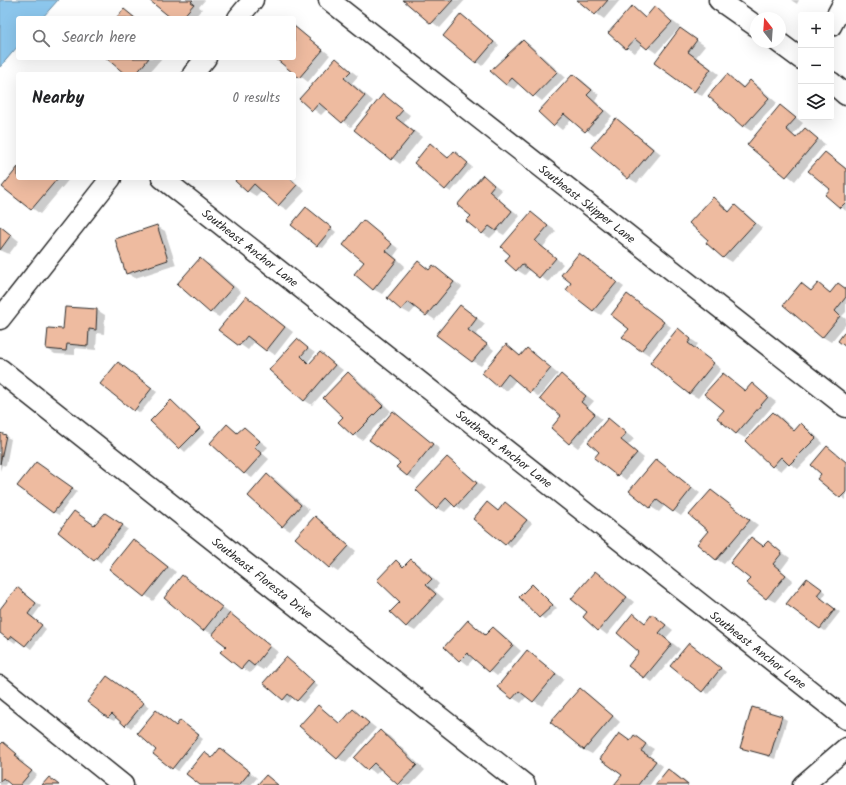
<!DOCTYPE html>
<html lang="en">
<head>
<meta charset="utf-8">
<style>
	body { margin:0; font-family:Kalam,sans-serif; background:#f6f6f6; color:#202124 }
	.controls { position:absolute; right:12px; top:12px; display:grid; overflow:hidden; border-radius:4px; box-shadow:0 4px 16px #0002 }
	.controls button { width:36px; height:36px; display:grid; place-items:center; padding:0; border:0; border-bottom:1px solid #e0e0e0; background:#fff; color:#202124; font:20px sans-serif }
	.compass { position:absolute; left:750px; top:12px; width:36px; height:36px; border-radius:50%; background:#fff; box-shadow:0 4px 16px #0002; rotate:343deg }
	.list { margin:0; padding:0; list-style:none }
	h2 { display:flex; justify-content:space-between; align-items:center; height:52px; margin:0; padding:0 16px; font-size:17px }
	h2 small { font-size:13px; font-weight:400; color:#757577 }
	.icon { flex:none; width:22px; height:22px; fill:none; stroke:currentColor; stroke-width:2; stroke-linecap:round; stroke-linejoin:round }
	.map { position:relative; flex:none; width:846px; height:785px; overflow:hidden }
	.search { position:absolute; background:#fff; box-shadow:0 4px 16px #0002; left:16px; top:16px; width:280px; height:44px; display:flex; align-items:center; gap:10px; box-sizing:border-box; padding:0 14px; border-radius:4px; color:#757577; font-size:15px }
	.panel { position:absolute; background:#fff; box-shadow:0 4px 16px #0002; left:16px; top:72px; width:280px; height:108px; border-radius:4px }
	.map>svg:first-child { display:block }
	.water { fill:#8cc6ec; stroke:#65889f }
	.shadow { fill:#0003 }
	.building { fill:#eebba0; stroke:#2b2b2b }
	.lines { fill:none; stroke-linecap:round; stroke-linejoin:round }
	.street-casing { stroke:#2b2b2b; stroke-width:23 }
	.secondary-casing { stroke:#2b2b2b; stroke-width:25 }
	.street { stroke:#fff; stroke-width:20 }
	.secondary { stroke:#fff; stroke-width:22 }
	.labels { text-anchor:middle; stroke-width:4; stroke-linejoin:round; paint-order:stroke }
	.street-label { font-size:12px; fill:#2b2b2b; stroke:#fff }
</style>
</head>
<body>
<div class="map">
<svg width="846" height="785" viewBox="0 0 846 785">
	<rect width="100%" height="100%" fill="#fff"/>
	<filter id="ink" filterUnits="userSpaceOnUse"><feTurbulence type="fractalNoise" baseFrequency=".025" numOctaves="2"/><feDisplacementMap in="SourceGraphic" scale="8" xChannelSelector="R" yChannelSelector="G"/><feConvolveMatrix kernelMatrix="1 2 1 2 8 2 1 2 1" color-interpolation-filters="sRGB"/></filter>
	<g filter="url(#ink)">
		<polygon class="water" points="0,0 58,0 42,18 18,18 18,46 0,67"/>
		<g class="shadow">
			<polygon points="150,0 205,0 199,7 202,9 194,18 172,18"/>
			<polygon points="404,0 465,0 440,28"/>
			<polygon points="578,0 620,0 604,19"/>
			<polygon points="791,0 799,0 797,4"/>
			<polygon points="632,7 646,18 655,8 680,27 656,53 643,44 635,53 627,48"/>
			<polygon points="461,16 499,45 482,66 445,36"/>
			<polygon points="294,26 330,55 308,82 277,58 294,58"/>
			<polygon points="681,29 705,46 696,57 719,74 702,96 694,91"/>
			<polygon points="523,41 531,46 565,77 542,101 519,83 514,89 506,85 492,71"/>
			<polygon points="108,58 162,58 148,74 127,74"/>
			<polygon points="336,59 358,76 352,83 373,101 351,127 327,109 321,115 300,99"/>
			<polygon points="574,75 582,80 599,95 595,101 612,116 594,136 572,119 562,130 540,112"/>
			<polygon points="727,75 745,88 750,82 758,86 777,103 751,131 743,126"/>
			<polygon points="383,95 410,115 404,123 422,137 400,164 355,130"/>
			<polygon points="780,106 803,123 793,135 798,138 805,129 825,144 795,181 749,144"/>
			<polygon points="617,119 661,154 637,183 629,178"/>
			<polygon points="431,145 449,159 459,156 472,167 451,192 446,189"/>
			<polygon points="826,153 846,168 846,211 826,195 831,189"/>
			<polygon points="18,169 18,178 70,178 40,214 4,186"/>
			<polygon points="483,176 502,190 496,197 520,216 504,235 497,231 490,238 482,233"/>
			<polygon points="238,178 291,178 305,191 287,210 279,205 262,190 256,196 248,191"/>
			<polygon points="713,199 731,212 735,207 743,211 762,228 732,262 724,257 710,240"/>
			<polygon points="306,208 336,232 323,248 317,245"/>
			<polygon points="531,213 556,231 543,247 563,264 548,282 530,269 525,275 517,270 512,255"/>
			<polygon points="363,222 399,249 394,256 405,266 382,294 373,289 365,262"/>
			<polygon points="0,226 19,241 9,254 0,250"/>
			<polygon points="157,226 165,231 176,265 135,278 127,273"/>
			<polygon points="579,254 624,287 601,315 593,310 572,283"/>
			<polygon points="200,260 209,264 241,292 219,317 210,312"/>
			<polygon points="418,262 430,270 433,266 462,287 435,320 416,307 410,314 401,309"/>
			<polygon points="801,284 812,291 818,284 831,293 838,284 846,288 846,312 842,316 846,319 846,324 831,342 823,337"/>
			<polygon points="627,295 671,327 649,355 641,350"/>
			<polygon points="246,297 293,332 275,355 255,341 248,350 220,330"/>
			<polygon points="461,306 485,324 476,335 494,350 481,366 472,361"/>
			<polygon points="66,308 97,310 105,315 104,334 97,333 96,350 75,348 75,355 55,354 47,349 64,330"/>
			<polygon points="678,330 698,344 695,348 721,369 698,398 689,393"/>
			<polygon points="297,340 315,353 308,362 311,364 320,353 343,370 312,405 304,400"/>
			<polygon points="507,346 521,356 527,349 558,374 539,397 516,380 507,391 498,386"/>
			<polygon points="118,363 157,392 140,413 101,384"/>
			<polygon points="348,373 356,378 391,411 362,440 354,435 340,422 345,417"/>
			<polygon points="723,374 746,391 752,384 776,402 745,438 736,433 725,410"/>
			<polygon points="561,376 594,401 588,408 602,419 578,448 552,428 562,416"/>
			<polygon points="171,401 205,432 185,452 152,421"/>
			<polygon points="393,413 440,449 415,480 407,475 401,463"/>
			<polygon points="774,413 782,418 795,431 801,425 809,429 823,443 798,469 789,463 781,471 773,466 747,441"/>
			<polygon points="608,419 634,439 628,445 644,458 626,480 596,457 600,452"/>
			<polygon points="228,426 239,433 244,428 268,447 262,453 269,459 252,478 244,473"/>
			<polygon points="0,434 11,439 6,466 2,465 0,471"/>
			<polygon points="828,448 846,462 846,500 818,479 823,473"/>
			<polygon points="447,458 485,488 464,511 453,504 445,512 437,508"/>
			<polygon points="656,460 700,493 681,516 665,505 659,512 651,507"/>
			<polygon points="42,467 77,491 59,515 53,512"/>
			<polygon points="267,476 276,480 309,510 290,531 282,526"/>
			<polygon points="711,491 758,525 724,564 716,559 709,531"/>
			<polygon points="487,503 499,511 505,503 532,523 511,548 474,518"/>
			<polygon points="111,517 128,529 100,563 59,532 95,526"/>
			<polygon points="315,517 323,522 356,551 338,572 330,567"/>
			<polygon points="752,538 764,546 768,542 790,558 781,570 793,580 775,602 767,598 751,579"/>
			<polygon points="133,540 176,572 153,601 111,569"/>
			<polygon points="411,560 419,565 439,584 434,590 444,599 415,631 406,626 396,561 405,567"/>
			<polygon points="595,572 634,602 607,635 584,617 589,612"/>
			<polygon points="183,576 278,652 263,670 256,666 250,673 242,668 222,652 227,646 213,634 204,630 165,598"/>
			<polygon points="812,582 826,593 822,599 840,612 825,631 820,628"/>
			<polygon points="532,585 557,608 545,620 520,597"/>
			<polygon points="18,589 41,606 33,617 46,629 31,649 18,639 15,643 0,632 0,611"/>
			<polygon points="633,615 646,623 652,615 660,620 673,630 666,638 680,649 652,682 644,677"/>
			<polygon points="468,621 487,635 493,628 501,633 521,651 497,676 474,658 468,665 445,647"/>
			<polygon points="689,644 726,672 708,694 672,666"/>
			<polygon points="527,651 564,679 542,706 527,696 521,703 513,698"/>
			<polygon points="286,658 318,686 303,703 293,697 288,703 283,699"/>
			<polygon points="108,677 149,707 131,728 117,717 114,721 108,718"/>
			<polygon points="580,690 588,694 620,722 592,754 584,750"/>
			<polygon points="318,706 341,724 353,710 376,728 346,763 338,758 301,726"/>
			<polygon points="782,717 787,720 775,759 742,747"/>
			<polygon points="181,722 203,739 178,771 154,754"/>
			<polygon points="380,732 389,736 425,770 411,785 400,785 382,768 376,774 356,758"/>
			<polygon points="619,735 631,742 634,737 654,749 649,756 663,766 650,785 615,785 623,774"/>
			<polygon points="3,743 21,757 19,759 24,762 23,764 37,775 28,785 13,785 8,781 5,785 0,785 0,747"/>
			<polygon points="221,750 257,778 251,785 202,785 204,753 213,758"/>
			<polygon points="669,770 677,775 689,785 657,785"/>
		</g>
		<g class="building">
			<polygon points="149,0 193,0 191,2 194,4 182,18 171,18"/>
			<polygon points="403,0 453,0 431,24"/>
			<polygon points="577,0 608,0 595,15"/>
			<polygon points="632,6 645,18 655,6 672,22 647,49 635,39 626,49 608,33"/>
			<polygon points="124,9 135,18 116,18"/>
			<polygon points="461,14 494,42 476,63 443,36"/>
			<polygon points="294,26 323,50 299,78 275,58 294,58"/>
			<polygon points="680,28 697,40 688,52 711,69 694,92 654,63"/>
			<polygon points="523,40 557,72 533,97 512,78 506,85 490,71"/>
			<polygon points="106,58 149,58 136,74 125,74"/>
			<polygon points="336,58 351,71 344,78 365,96 342,123 319,103 312,111 299,99"/>
			<polygon points="573,74 592,90 587,95 604,111 585,132 564,114 553,126 538,112"/>
			<polygon points="727,74 743,88 750,80 769,98 743,127 708,96"/>
			<polygon points="383,94 403,110 396,118 414,132 391,160 354,130"/>
			<polygon points="780,105 796,118 786,129 796,138 805,128 818,139 786,177 747,145"/>
			<polygon points="616,118 653,149 628,179 591,147"/>
			<polygon points="430,143 448,158 454,151 468,163 445,190 414,163"/>
			<polygon points="825,152 846,169 846,202 840,208 825,195 830,189 808,171"/>
			<polygon points="18,167 18,178 58,178 31,210 2,187"/>
			<polygon points="483,175 494,185 489,191 512,211 496,231 489,226 482,234 466,221 471,216 457,205"/>
			<polygon points="237,178 289,178 297,185 278,206 254,184 247,192 235,181"/>
			<polygon points="713,197 729,212 735,205 755,223 723,258 706,243 708,240 689,223"/>
			<polygon points="306,207 332,228 317,246 291,225"/>
			<polygon points="531,212 548,226 535,241 556,258 539,278 522,264 516,271 505,261 510,255 501,247"/>
			<polygon points="363,220 392,244 386,251 397,260 373,290 354,274 364,262 343,245"/>
			<polygon points="157,225 168,260 126,274 115,239"/>
			<polygon points="0,226 11,235 0,250"/>
			<polygon points="579,253 617,282 593,311 566,290 571,283 561,275"/>
			<polygon points="200,258 233,287 210,313 177,284"/>
			<polygon points="418,261 429,270 433,265 454,282 426,316 408,302 401,310 387,298"/>
			<polygon points="801,283 811,291 818,283 830,293 838,283 846,289 846,297 835,311 840,316 822,338 783,305"/>
			<polygon points="627,294 664,322 641,351 622,337 629,329 611,315"/>
			<polygon points="246,296 285,327 266,351 247,336 239,346 218,330"/>
			<polygon points="460,305 477,318 468,330 487,344 472,362 436,335"/>
			<polygon points="65,307 97,309 96,330 89,329 88,346 67,344 66,351 46,349 48,328 63,329"/>
			<polygon points="678,328 691,339 688,343 714,363 689,394 650,363"/>
			<polygon points="846,330 846,347 838,341"/>
			<polygon points="297,339 308,348 301,356 309,364 320,352 335,365 304,401 269,370"/>
			<polygon points="506,344 520,356 527,348 551,368 530,393 508,374 498,387 482,373"/>
			<polygon points="118,362 152,388 134,411 100,384"/>
			<polygon points="348,372 383,406 353,436 338,422 343,417 323,398"/>
			<polygon points="723,373 745,391 752,383 768,397 736,434 717,418 724,410 704,394"/>
			<polygon points="561,374 586,396 581,402 595,414 569,444 551,428 561,416 540,399"/>
			<polygon points="171,400 200,428 179,449 150,421"/>
			<polygon points="393,411 433,444 407,476 396,467 400,463 369,440"/>
			<polygon points="773,412 794,431 801,423 816,438 789,465 781,457 772,467 745,441"/>
			<polygon points="608,418 626,433 621,440 637,453 617,476 594,458 599,452 588,442"/>
			<polygon points="227,424 237,433 244,427 260,441 254,447 262,454 244,474 210,443"/>
			<polygon points="0,433 6,435 0,464"/>
			<polygon points="827,446 846,462 846,492 840,498 817,479 821,474 811,465"/>
			<polygon points="447,457 477,483 455,507 446,498 436,509 416,490"/>
			<polygon points="656,459 692,488 673,512 657,500 650,508 629,491"/>
			<polygon points="36,462 73,488 53,513 17,486"/>
			<polygon points="267,474 301,505 282,527 248,496"/>
			<polygon points="711,490 750,520 716,560 697,544 708,531 689,515"/>
			<polygon points="487,502 498,511 505,502 527,520 505,545 473,519"/>
			<polygon points="74,511 94,525 105,513 123,525 94,561 58,532"/>
			<polygon points="315,516 349,546 329,568 295,538"/>
			<polygon points="751,537 763,546 768,541 782,553 773,564 786,575 766,599 746,583 750,579 730,563"/>
			<polygon points="133,539 168,567 144,597 109,569"/>
			<polygon points="411,559 432,579 426,585 436,594 406,627 390,612 400,602 377,580 396,560 403,567"/>
			<polygon points="595,571 627,597 598,631 583,617 587,612 571,599"/>
			<polygon points="182,575 222,607 203,631 164,598"/>
			<polygon points="807,578 822,589 817,595 835,609 820,629 786,604"/>
			<polygon points="532,584 553,605 539,618 519,597"/>
			<polygon points="17,587 36,603 28,614 42,625 25,646 12,636 9,640 0,633 0,609"/>
			<polygon points="230,613 270,646 254,666 248,661 241,669 220,652 226,646 212,635"/>
			<polygon points="633,613 645,623 652,614 666,625 659,633 672,644 644,678 628,666 639,652 617,633"/>
			<polygon points="468,620 485,635 493,627 513,645 489,672 467,653 459,661 444,647"/>
			<polygon points="689,643 721,668 702,692 670,666"/>
			<polygon points="527,650 556,674 533,702 519,691 512,699 497,687"/>
			<polygon points="286,657 314,682 297,701 288,694 283,700 263,683"/>
			<polygon points="107,676 144,703 125,726 112,714 108,718 87,702"/>
			<polygon points="580,688 613,716 584,750 550,722"/>
			<polygon points="318,705 340,724 353,709 369,723 337,759 299,726"/>
			<polygon points="752,707 782,716 770,756 740,748"/>
			<polygon points="156,710 176,726 180,720 199,735 172,769 153,754 156,750 137,733"/>
			<polygon points="380,730 417,765 398,785 374,763 367,770 354,758"/>
			<polygon points="619,733 630,741 634,735 646,744 641,751 656,761 638,785 614,785 622,775 600,759"/>
			<polygon points="3,742 17,754 15,755 19,758 18,760 32,771 20,785 11,785 3,778 0,782 0,745"/>
			<polygon points="220,748 250,772 239,785 200,785 186,774 204,752 212,758"/>
			<polygon points="668,769 688,785 655,785"/>
			<polygon points="266,775 278,785 257,785"/>
			<polygon points="49,777 59,785 42,785"/>
		</g>
		<g class="lines">
			<defs>
				<g id="street">
					<polyline points="329,0 846,407"/>
					<polyline points="719,0 756,26"/>
					<polyline points="238,18 253,0"/>
					<polyline points="831,26 845,0"/>
					<polyline points="778,42 801,59"/>
					<polyline points="193,74 206,58"/>
					<polyline points="831,82 846,95"/>
					<polyline points="162,178 846,719"/>
					<polyline points="0,319 111,178"/>
					<polyline points="0,686 123,785"/>
					<polyline points="803,785 846,748"/>
				</g>
				<polyline id="secondary" points="0,370 524,785"/>
			</defs>
			<use href="#street" class="street-casing"/>
			<use href="#secondary" class="secondary-casing"/>
			<use href="#street" class="street"/>
			<use href="#secondary" class="secondary"/>
		</g>
	</g>
	<g class="labels">
		<g class="street-label">
			<text transform="translate(587 204) rotate(38)" y="4">Southeast Skipper Lane</text>
			<text transform="translate(250 248) rotate(38)" y="4">Southeast Anchor Lane</text>
			<text transform="translate(504 449) rotate(38)" y="4">Southeast Anchor Lane</text>
			<text transform="translate(262 578) rotate(38)" y="4">Southeast Floresta Drive</text>
			<text transform="translate(758 650) rotate(38)" y="4">Southeast Anchor Lane</text>
		</g>
	</g>
</svg>
<div class="controls">
<button>+</button>
<button>−</button>
<button><svg class="icon" aria-label="layers" viewBox="0 0 24 24"><path d="M12 4l9 5-9 5-9-5zM3 14l9 5 9-5"/></svg></button>
</div>
<svg class="compass" viewBox="-18 -18 36 36"><path d="M0-13l5 13h-10z" fill="#e53935"/><path d="M0 13l5-13h-10z" fill="#757577"/></svg>
<div class="search"><svg class="icon" aria-label="search" viewBox="0 0 24 24"><circle cx="10" cy="10" r="6"/><path d="M15 15l6 6"/></svg>Search here</div>
<section class="panel">
<h2>Nearby<small>0 results</small></h2>
<ul class="list">
</ul>
</section>
</div>
</body>
</html>
